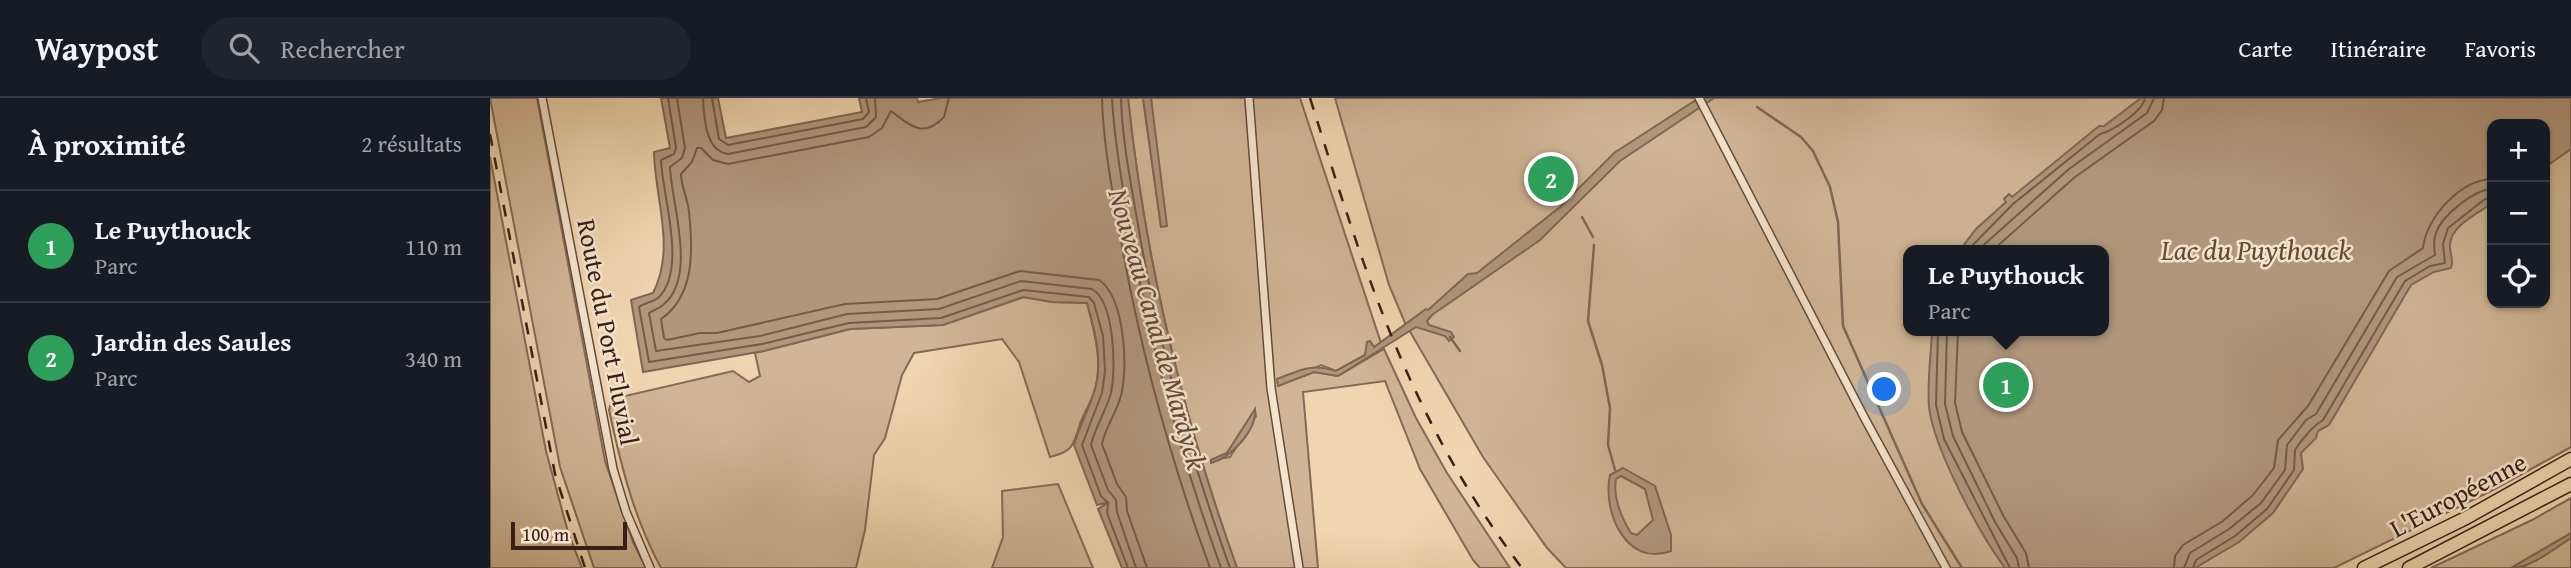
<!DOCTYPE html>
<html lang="fr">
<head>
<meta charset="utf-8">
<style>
	body { margin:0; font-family:"Gentium Book Plus",serif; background:#20242c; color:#f1f3f6 }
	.controls { position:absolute; right:21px; top:21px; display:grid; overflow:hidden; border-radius:14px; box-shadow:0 2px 5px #0004 }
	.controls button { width:63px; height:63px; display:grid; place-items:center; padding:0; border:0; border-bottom:2px solid #363941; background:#171b24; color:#f1f3f6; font:35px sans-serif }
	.scale { position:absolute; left:21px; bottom:18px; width:116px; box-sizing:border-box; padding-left:7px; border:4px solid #371f16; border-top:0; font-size:19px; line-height:24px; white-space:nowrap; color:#371f16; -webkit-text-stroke:5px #f5e4cc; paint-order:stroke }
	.you { position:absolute; left:1395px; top:292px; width:24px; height:24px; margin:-18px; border:5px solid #fff; border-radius:50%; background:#1a73e8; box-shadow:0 0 0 10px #1a73e833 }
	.badge { display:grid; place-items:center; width:46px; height:46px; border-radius:50%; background:#2563eb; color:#fff; font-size:23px; font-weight:700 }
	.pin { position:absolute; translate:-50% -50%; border:4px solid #fff; box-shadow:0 2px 7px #0006 }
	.popup { position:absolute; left:1413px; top:147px; width:206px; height:91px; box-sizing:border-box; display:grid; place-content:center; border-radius:14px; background:#171b24; filter:drop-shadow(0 2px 5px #0005); font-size:23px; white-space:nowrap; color:#9ea1a6 }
	.popup b { font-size:26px; color:#f1f3f6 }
	.popup::after { content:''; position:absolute; left:50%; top:100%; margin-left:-14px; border:14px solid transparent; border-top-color:#171b24 }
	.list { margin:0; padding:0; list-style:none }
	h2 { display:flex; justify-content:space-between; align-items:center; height:91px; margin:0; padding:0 28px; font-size:30px }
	h2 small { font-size:23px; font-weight:400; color:#9ea1a6 }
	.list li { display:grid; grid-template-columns:46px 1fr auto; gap:21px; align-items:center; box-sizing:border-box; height:112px; padding:0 28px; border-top:2px solid #363941 }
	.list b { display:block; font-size:26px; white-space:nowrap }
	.list p { margin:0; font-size:23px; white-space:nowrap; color:#9ea1a6 }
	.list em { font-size:23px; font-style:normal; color:#9ea1a6 }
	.icon { flex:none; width:38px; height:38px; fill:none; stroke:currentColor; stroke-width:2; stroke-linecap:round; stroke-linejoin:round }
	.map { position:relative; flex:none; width:2081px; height:470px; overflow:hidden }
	header { display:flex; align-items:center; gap:42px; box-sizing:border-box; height:98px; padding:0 35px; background:#171b24; border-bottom:2px solid #363941 }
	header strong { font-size:33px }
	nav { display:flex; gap:38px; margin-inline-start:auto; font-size:24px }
	.search { width:490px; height:63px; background:#20242c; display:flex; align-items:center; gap:18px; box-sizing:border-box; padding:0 24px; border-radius:38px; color:#9ea1a6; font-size:26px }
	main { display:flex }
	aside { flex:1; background:#171b24 }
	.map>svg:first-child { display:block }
	.green { fill:#d0b696; stroke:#846a56; stroke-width:2; fill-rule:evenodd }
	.water { fill:#b0977c; stroke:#806753; stroke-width:2; fill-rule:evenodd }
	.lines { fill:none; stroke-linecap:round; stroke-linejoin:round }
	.shore { stroke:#745b49; stroke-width:2 }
	.stream { stroke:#806753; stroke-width:2.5 }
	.minor-casing { stroke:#654c3c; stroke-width:10 }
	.motorway-casing { stroke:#371f16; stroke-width:15 }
	.minor { stroke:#f5e4cc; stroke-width:7 }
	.motorway { stroke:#efd5b0; stroke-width:12 }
	.rail { stroke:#371f16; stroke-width:2.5; stroke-dasharray:12 12; stroke-linecap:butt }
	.labels { text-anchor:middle; stroke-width:5; stroke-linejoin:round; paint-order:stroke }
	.street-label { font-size:26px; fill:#371f16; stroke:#f5e4cc }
	.water-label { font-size:28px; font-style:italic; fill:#61493a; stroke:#f5e4cc }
</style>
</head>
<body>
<header>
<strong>Waypost</strong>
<div class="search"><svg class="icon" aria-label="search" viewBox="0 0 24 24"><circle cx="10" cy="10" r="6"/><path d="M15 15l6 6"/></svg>Rechercher</div>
<nav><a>Carte</a><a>Itinéraire</a><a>Favoris</a></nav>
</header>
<main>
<aside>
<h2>À proximité<small>2 résultats</small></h2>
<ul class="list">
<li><span class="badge" style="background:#2e9e5b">1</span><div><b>Le Puythouck</b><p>Parc</p></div><em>110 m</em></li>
<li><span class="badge" style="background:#2e9e5b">2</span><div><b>Jardin des Saules</b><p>Parc</p></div><em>340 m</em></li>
</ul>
</aside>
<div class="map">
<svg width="2081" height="470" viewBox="0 0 2081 470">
	<rect width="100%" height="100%" fill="#efd5b0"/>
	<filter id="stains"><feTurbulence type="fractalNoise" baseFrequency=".00286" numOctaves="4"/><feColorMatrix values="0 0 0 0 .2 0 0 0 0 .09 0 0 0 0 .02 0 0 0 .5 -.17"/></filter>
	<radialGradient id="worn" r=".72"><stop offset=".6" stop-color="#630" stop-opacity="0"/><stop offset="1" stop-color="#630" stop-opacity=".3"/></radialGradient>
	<g class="green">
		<polygon points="0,0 47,0 115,363 143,444 156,470 104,470 70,369"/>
		<path d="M638,0H653L671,129L661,0H810L891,245L884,249L881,246L875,257L846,273L831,267L788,287L824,274L848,278L894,251L926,320L957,375L1020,470H990L983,462L930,371L895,283L813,294L828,470H747C692,317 655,162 638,0ZM765,312L766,318L740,359L721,362L737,355Z"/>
		<path d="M845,0H2081V349L2003,392L1844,470H1076L1057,450L993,359L915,225L899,187ZM2002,26H2055V205H2002ZM1418,152H1614V233H1418Z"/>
		<polygon points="0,59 56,353 78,434 92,470 0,470"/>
		<path d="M534,199L562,204L597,205C604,233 613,263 605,291C602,303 594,314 590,326C583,347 584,353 560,359L529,264L512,241L424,255L412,277L395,340L384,357L375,432L366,470H171C144,420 131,368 119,312L122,301L243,273L259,284L270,278L265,255L360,231L453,227Z"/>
		<polygon points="568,386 603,470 502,470 513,439 512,393"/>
		<polygon points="2081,400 2081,435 2021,470 1941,470 2042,422"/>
		<polygon points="2081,440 2081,470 2032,470"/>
	</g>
	<g class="water">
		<path d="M171,0H228L236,40L372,14L369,0H427L428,4L451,0H638C655,162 692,317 747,470H632L608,411L619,404L607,407L584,347C589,328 600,310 605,291C613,263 605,232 597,205L562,204L533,199L453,227L360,231L274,253L153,274L141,202L163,195C186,150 165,102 164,54L180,50Z"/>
		<polygon points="653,0 661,0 677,128 671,129"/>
		<path d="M1209,0H1224L1130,63L1050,142L942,217L937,223L939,227L961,234L964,239L959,243L955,238L926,229L848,278L824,274L788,288L787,281C811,272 821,265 846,273L875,257L877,244L880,243L884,249L936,211L938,212L978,176L987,175L1070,109L1124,55Z"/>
		<path d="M1651,0H2081V51L2055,69V26H2002V105C1989,115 1959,128 1960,148C1960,157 1964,161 1961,170L1944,174L1921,187L1839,327L1828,333L1826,340L1811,355L1813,371L1783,415L1749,444L1705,470H1515C1489,435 1444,351 1439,309C1437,284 1441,257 1442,233H1614V152H1470L1486,131L1516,104L1514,101L1519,96L1522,99L1609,28H1614Z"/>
		<path d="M765,311C767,332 741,360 721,365V362L737,355Z"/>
		<path d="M1133,370L1165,388L1181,437V453C1136,470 1112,413 1120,377ZM1131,378L1155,391L1163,422L1147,437L1141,435C1131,419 1123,399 1126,381Z"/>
		<path d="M2081,435V440C2063,451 2042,470 2021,470Z"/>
	</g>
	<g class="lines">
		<g class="shore">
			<path d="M178,0L186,50L184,56L171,62C172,97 198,172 168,200C163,204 154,205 149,209L159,264L272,246L359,225L451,220L533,192L599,199L604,205L613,238L615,273L612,295L592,347L611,398L618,405L617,415L638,470"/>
			<path d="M187,0L195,50L192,60L180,69C181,105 208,179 173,207C169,211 163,212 159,215L166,253L270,238L357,216L449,211L531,183L602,191C625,204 626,272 621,295C616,313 605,329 601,347L618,392L626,402L627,414L646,470"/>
			<path d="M213,0C214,19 215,53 238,56L376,29L386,19L385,0"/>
			<polyline points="222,0 229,41 238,47 373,21 379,14 376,0"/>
			<path d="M459,0L454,19C432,42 419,26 401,13L392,30L379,39L238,66L223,62L211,50H207L202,64L191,76C191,89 198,101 199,114C203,151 205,198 171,221L174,240L177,242L210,235H227L355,206L447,201L530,173L609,182C635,199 639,273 630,301C625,317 615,330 612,346L627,386L636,399L637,413L657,470"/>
			<path d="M612,0C613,42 621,85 628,126C648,244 679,358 720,470"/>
			<path d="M622,0C624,40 631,81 638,121C658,241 690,356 731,470"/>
			<path d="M631,0C632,40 640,81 647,121C667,241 699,356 740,470"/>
			<path d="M1478,152L1523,106L1610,36C1623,33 1653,13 1655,0"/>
			<polyline points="1488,152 1579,71 1657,15 1664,0"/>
			<polyline points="1503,152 1585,79 1664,23 1672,12 1674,0"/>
			<polyline points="1448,233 1446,307 1454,341 1520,470"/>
			<polyline points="1457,233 1455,306 1463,338 1505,424 1527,460 1529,470"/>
			<polyline points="1468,233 1465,305 1472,334 1514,419 1536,455 1539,470"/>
			<path d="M1684,470L1685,458L1693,447L1733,423L1763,397L1784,370L1788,342L1818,308L1899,173L1933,150C1936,120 1970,82 2002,81"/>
			<path d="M1694,470L1700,455L1739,431L1771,405L1795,372L1797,347L1816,322L1826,316L1907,179L1945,157C1944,150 1943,142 1946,135C1952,117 1984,92 2002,91"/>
			<path d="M1703,470L1706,462L1745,438L1777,411L1804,372L1805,352C1811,342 1823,328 1833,322L1915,183L1940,168L1955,165L1953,146L1958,130L1995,101L2002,100"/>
		</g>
		<g class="stream">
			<polyline points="1267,9 1311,39 1323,53 1340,89 1348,124 1353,228 1432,406 1472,470"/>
			<polyline points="1092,119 1103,139"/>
			<polyline points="1104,147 1098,223 1112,267 1120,310 1118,347 1125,372"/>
			<polyline points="960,239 970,253"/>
		</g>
		<defs>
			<g id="minor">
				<polyline points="52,0 123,371 136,414 160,470"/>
				<polyline points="759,0 781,290 809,470"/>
				<polyline points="1209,0 1374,319 1456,470"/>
			</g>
			<g id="motorway">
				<polyline points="1874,470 1976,420 2081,361"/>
				<polyline points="1919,470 2081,386"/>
			</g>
		</defs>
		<use href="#minor" class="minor-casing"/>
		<use href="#motorway" class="motorway-casing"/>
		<use href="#minor" class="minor"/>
		<use href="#motorway" class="motorway"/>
		<g class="rail">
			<path d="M820,0C875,175 919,321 1032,470"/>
			<polyline points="0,36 65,376 95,470"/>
		</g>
	</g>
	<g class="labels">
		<g class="street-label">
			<text transform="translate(118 234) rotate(79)" y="9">Route du Port Fluvial</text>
			<text transform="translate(1968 397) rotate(-28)" y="9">L'Européenne</text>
		</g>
		<g class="water-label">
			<text x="1766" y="162">Lac du Puythouck</text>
			<text transform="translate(668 231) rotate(74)" y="10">Nouveau Canal de Mardyck</text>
		</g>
	</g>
	<rect width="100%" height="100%" filter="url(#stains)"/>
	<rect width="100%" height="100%" fill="url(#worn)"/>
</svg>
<div class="controls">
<button>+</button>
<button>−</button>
<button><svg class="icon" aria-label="locate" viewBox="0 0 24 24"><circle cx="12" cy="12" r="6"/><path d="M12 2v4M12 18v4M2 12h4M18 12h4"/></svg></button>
</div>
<div class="scale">100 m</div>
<div class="you"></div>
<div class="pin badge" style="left:1516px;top:287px;background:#2e9e5b">1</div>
<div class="popup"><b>Le Puythouck</b>Parc</div>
<div class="pin badge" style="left:1061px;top:81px;background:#2e9e5b">2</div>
</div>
</main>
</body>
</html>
